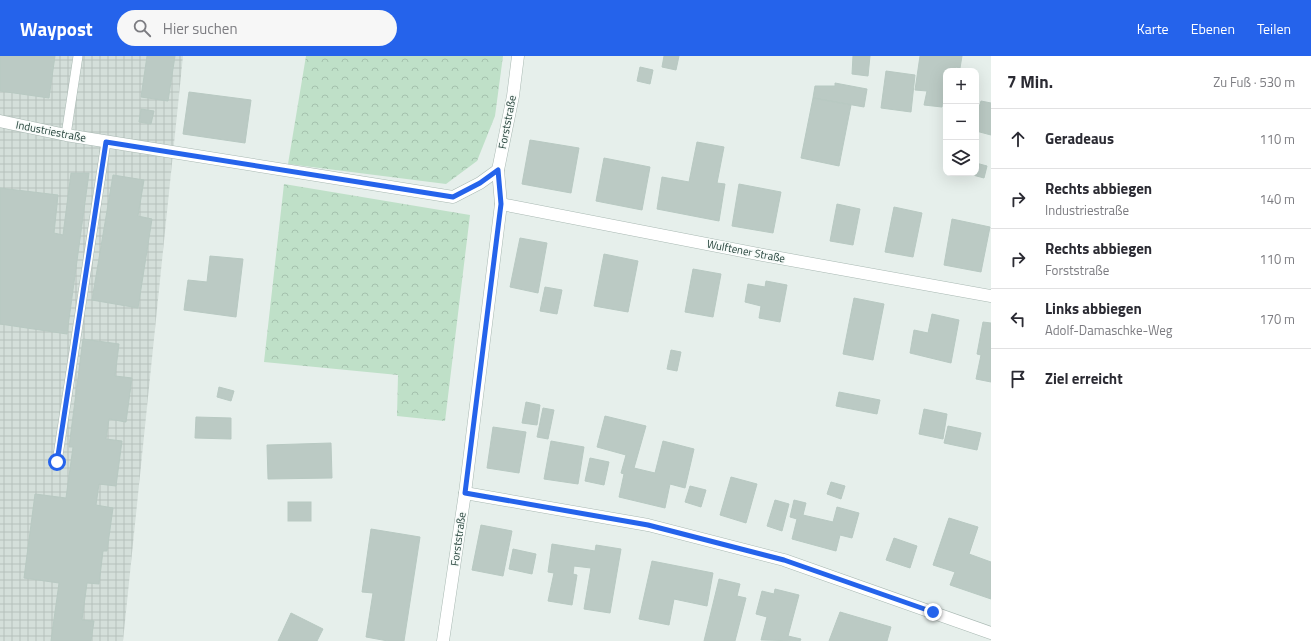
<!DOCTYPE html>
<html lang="de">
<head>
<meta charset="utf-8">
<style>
	body { margin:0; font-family:"Titillium Web",sans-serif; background:#f7f7f7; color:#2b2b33 }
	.controls { position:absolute; right:12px; top:12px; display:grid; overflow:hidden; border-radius:8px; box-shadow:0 4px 16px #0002 }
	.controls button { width:36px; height:36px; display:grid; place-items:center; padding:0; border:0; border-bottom:1px solid #e1e1e2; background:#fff; color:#2b2b33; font:20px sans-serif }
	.stop { position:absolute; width:12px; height:12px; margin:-9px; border:3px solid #2563eb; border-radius:50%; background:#fff }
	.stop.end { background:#2563eb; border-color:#fff; box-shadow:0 1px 4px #0008 }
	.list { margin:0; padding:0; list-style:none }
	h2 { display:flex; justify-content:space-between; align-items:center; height:52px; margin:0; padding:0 16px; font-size:17px }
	h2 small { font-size:13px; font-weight:400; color:#7c7c81 }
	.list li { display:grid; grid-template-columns:26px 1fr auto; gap:12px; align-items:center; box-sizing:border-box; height:60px; padding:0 16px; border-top:1px solid #e1e1e2 }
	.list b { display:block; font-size:15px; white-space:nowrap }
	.list p { margin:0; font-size:13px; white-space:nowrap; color:#7c7c81 }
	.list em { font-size:13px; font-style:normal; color:#7c7c81 }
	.icon { flex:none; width:22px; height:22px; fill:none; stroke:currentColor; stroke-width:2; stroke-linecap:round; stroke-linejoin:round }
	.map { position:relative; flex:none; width:991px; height:585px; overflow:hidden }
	header { display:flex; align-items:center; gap:24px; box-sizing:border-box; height:56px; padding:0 20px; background:#2563eb; color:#fff }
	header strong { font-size:19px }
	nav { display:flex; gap:22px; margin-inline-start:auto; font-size:14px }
	.search { width:280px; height:36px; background:#f7f7f7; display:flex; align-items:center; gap:10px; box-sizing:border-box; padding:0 14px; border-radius:22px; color:#7c7c81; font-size:15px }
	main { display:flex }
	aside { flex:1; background:#fff }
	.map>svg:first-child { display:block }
	.industrial { fill:url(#industrial-grid) }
	.forest { fill:url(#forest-crowns) }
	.building { fill:#bbcac4; stroke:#b8c9c2 }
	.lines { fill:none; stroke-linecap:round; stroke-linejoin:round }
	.lane-casing { stroke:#a8b8b2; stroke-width:10 }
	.street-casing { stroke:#a8b8b2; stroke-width:13 }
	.lane { stroke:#fff; stroke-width:9 }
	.street { stroke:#fff; stroke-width:12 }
	.route { stroke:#2563eb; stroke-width:5 }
	.labels { text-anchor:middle; stroke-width:3; stroke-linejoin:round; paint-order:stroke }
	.street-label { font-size:11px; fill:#24423a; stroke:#f7fbf9 }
</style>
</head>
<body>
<header>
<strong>Waypost</strong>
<div class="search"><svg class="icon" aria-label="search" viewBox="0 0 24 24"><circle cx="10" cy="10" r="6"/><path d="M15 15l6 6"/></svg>Hier suchen</div>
<nav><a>Karte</a><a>Ebenen</a><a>Teilen</a></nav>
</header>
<main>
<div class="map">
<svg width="991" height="585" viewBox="0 0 991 585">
	<defs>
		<pattern id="industrial-grid" width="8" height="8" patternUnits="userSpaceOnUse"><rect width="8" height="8" fill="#d4dfda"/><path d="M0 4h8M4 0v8" fill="none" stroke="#b6c1bc"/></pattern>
		<pattern id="forest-crowns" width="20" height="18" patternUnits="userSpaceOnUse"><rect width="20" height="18" fill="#bfe0c8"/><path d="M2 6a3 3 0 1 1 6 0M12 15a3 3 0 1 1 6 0" fill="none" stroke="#a4c1ad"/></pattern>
	</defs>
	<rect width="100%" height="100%" fill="#e6efeb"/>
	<polygon class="industrial" points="0,0 183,0 123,585 0,585"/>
	<g class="forest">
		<polygon points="306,0 503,0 495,60 477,105 446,128 288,108"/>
		<polygon points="284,128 470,159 445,365 397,360 398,319 264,306"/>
	</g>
	<g class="building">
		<polygon points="0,0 55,0 49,42 0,35"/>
		<polygon points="147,0 175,0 168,45 141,41"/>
		<polygon points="664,0 679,0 676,14 662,11"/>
		<polygon points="853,0 870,0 868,20 852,18"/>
		<polygon points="920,0 962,0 960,12 956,11 955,15 946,15 942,51 924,49 927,35 915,34"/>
		<polygon points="640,11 653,14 650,28 637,25"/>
		<polygon points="886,15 915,19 911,56 881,52"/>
		<polygon points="835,27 867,33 864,51 813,42 815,30 835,30"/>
		<polygon points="189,36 251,44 245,87 183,78"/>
		<polygon points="813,42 851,49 839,110 801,102"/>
		<polygon points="981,45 991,47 991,79 976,75 976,61"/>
		<polygon points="141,53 154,55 151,68 139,66"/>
		<polygon points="530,84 579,92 571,137 522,128"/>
		<polygon points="697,86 724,91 717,127 725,128 719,165 657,153 662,121 689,126"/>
		<polygon points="604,102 650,111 642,154 596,145"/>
		<polygon points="976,107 987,110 984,122 969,118 976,117"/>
		<polygon points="71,117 89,117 67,278 0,268 0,132 58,139 54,177 63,179"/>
		<polygon points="113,119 144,124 138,160 152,163 138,252 92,244"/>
		<polygon points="739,128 781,136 773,177 732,170"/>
		<polygon points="837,148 860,153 853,189 830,185"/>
		<polygon points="894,151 922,157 913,201 885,196"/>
		<polygon points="952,163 990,171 981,216 944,209"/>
		<polygon points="520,182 547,187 538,237 510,231"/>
		<polygon points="604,198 638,205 628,256 594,250"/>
		<polygon points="210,200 243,203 236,261 184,254 188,224 207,226"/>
		<polygon points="693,213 721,218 713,261 685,256"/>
		<polygon points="766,225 787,229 780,266 759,262 761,250 745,246 748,228 765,231"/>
		<polygon points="545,231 562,234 557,258 540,255"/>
		<polygon points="854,242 884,248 873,304 843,298"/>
		<polygon points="932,258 959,264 951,307 910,297 914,274 928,277"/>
		<polygon points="983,266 991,267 991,326 976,323 981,299 977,298"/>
		<polygon points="83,283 119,288 115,320 132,322 126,366 109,363 106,383 122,385 116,430 99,428 96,449 113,452 107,495 103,495 99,528 87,527 82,564 94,565 91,585 51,585 59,527 24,522 35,438 66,442 73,391 69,391"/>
		<polygon points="671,294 681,296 677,315 667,313"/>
		<polygon points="219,331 234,335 231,345 217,341"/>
		<polygon points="839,336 880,344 877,358 836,350"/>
		<polygon points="526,346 540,349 537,369 522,367"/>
		<polygon points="543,352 554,354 548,383 537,381"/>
		<polygon points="924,353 947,358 943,383 919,378"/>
		<polygon points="605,360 646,370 634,412 655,417 663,385 694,393 685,432 670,428 665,452 619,441 624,418 621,417 626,399 597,391"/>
		<polygon points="196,361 231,362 231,383 195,382"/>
		<polygon points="948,370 981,377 977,394 944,387"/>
		<polygon points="493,371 526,376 519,417 487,412"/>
		<polygon points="551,385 584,391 578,428 544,423"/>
		<polygon points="331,387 332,422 268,423 267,389"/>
		<polygon points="590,402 609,406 604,429 585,425"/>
		<polygon points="731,421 757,428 746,467 720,459"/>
		<polygon points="831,426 845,430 841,443 827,438"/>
		<polygon points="690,430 706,434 701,451 685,446"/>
		<polygon points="775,444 789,448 782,475 767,470"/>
		<polygon points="794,444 806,447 803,459 833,466 837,451 859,457 852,482 840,479 836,495 792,483 797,463 790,461"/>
		<rect x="288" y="446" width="23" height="19"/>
		<polygon points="949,462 978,471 969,498 991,506 991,543 950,529 955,516 933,509"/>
		<polygon points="481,469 512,475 503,520 472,514"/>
		<polygon points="371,473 420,481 404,585 388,585 366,581 373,537 362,536"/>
		<polygon points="894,482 917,490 910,512 886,504"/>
		<polygon points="552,488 595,495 596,489 621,493 610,557 584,553 591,512 574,510 573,518 577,519 572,549 548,545 554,517 548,516"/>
		<polygon points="513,493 536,498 532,518 509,513"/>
		<polygon points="652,505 713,517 707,550 674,543 669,569 639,563"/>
		<polygon points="719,523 740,528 737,540 746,542 735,585 704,585"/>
		<polygon points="775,533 799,539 788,580 801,583 800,585 761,584 767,561 756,558 762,535 774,538"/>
		<polygon points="840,556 891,571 887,585 829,585"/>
		<polygon points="291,557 323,573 317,585 278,585"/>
	</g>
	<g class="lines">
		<defs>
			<g id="lane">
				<polyline points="66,79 78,0"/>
				<polyline points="57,406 106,86"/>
			</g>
			<g id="street">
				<polyline points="0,65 66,79 453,141 480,127 498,114"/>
				<polyline points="501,148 763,199 991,240"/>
				<polyline points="465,437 648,469 784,504 991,577"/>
				<polyline points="443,585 465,437 501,148 498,114 513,40 518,0"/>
			</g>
		</defs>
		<use href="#lane" class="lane-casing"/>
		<use href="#street" class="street-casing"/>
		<use href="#lane" class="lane"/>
		<use href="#street" class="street"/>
	</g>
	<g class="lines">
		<polyline class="route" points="57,406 106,86 453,141 480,127 498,114 501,148 465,437 648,469 784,504 933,556"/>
	</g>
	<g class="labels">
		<g class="street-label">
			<text transform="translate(507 66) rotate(-79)" y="4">Forststraße</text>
			<text transform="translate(51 75) rotate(11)" y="4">Industriestraße</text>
			<text transform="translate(746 195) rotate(11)" y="4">Wulftener Straße</text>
			<text transform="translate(458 483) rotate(-82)" y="4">Forststraße</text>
		</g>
	</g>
</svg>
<div class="controls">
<button>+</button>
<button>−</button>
<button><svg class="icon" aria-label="layers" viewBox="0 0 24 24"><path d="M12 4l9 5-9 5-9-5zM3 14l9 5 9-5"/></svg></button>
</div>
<div class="stop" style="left:57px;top:406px"></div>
<div class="stop end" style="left:933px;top:556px"></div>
</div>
<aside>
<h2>7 Min.<small>Zu Fuß · 530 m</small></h2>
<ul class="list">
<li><svg class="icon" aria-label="ahead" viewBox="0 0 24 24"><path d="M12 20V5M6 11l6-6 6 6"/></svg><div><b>Geradeaus</b></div><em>110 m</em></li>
<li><svg class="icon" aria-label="right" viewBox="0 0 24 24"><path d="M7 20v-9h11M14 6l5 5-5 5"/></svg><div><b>Rechts abbiegen</b><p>Industriestraße</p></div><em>140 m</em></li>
<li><svg class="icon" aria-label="right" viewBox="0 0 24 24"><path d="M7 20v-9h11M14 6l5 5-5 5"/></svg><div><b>Rechts abbiegen</b><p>Forststraße</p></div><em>110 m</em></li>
<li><svg class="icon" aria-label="left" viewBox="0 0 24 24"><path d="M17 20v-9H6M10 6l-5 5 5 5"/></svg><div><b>Links abbiegen</b><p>Adolf-Damaschke-Weg</p></div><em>170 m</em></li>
<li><svg class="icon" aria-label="arrive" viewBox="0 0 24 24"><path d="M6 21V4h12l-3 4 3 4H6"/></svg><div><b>Ziel erreicht</b></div></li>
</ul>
</aside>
</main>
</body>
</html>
